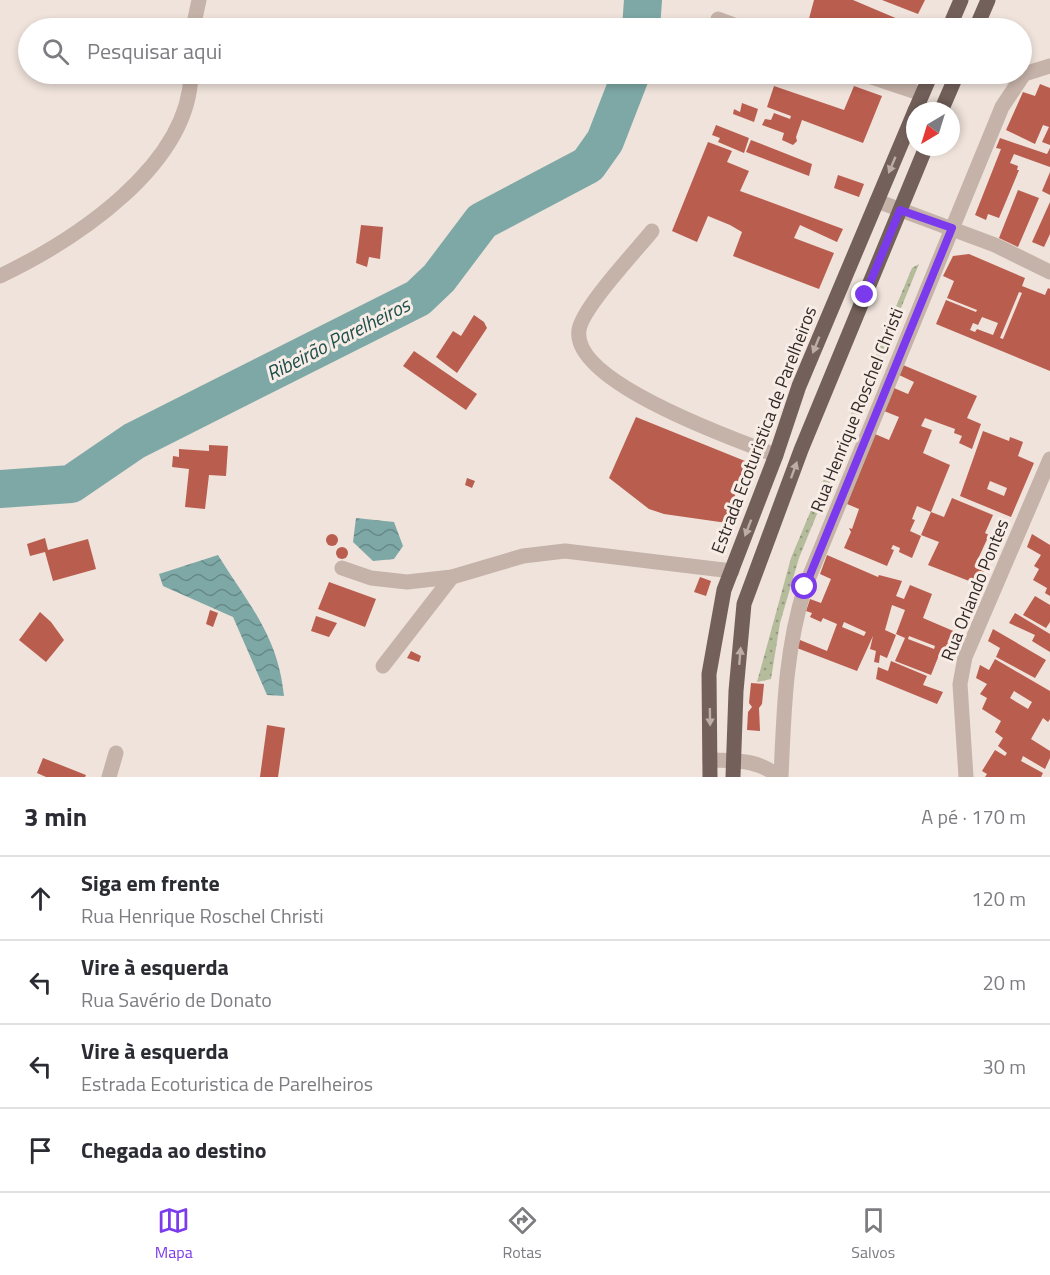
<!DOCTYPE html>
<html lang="pt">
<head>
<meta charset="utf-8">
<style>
	body { margin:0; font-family:"Titillium Web",sans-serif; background:#f2f2f3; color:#2b2b33 }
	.compass { position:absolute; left:906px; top:102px; width:54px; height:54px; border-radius:50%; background:#fff; box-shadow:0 3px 9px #0003; rotate:218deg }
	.stop { position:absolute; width:18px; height:18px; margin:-14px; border:4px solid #7c3aed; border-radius:50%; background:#fff }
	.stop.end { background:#7c3aed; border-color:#fff; box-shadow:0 2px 6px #0008 }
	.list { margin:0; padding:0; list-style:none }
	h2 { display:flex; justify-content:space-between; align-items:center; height:78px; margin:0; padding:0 24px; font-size:26px }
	h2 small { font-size:20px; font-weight:400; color:#7c7c81 }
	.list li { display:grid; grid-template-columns:39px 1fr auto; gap:18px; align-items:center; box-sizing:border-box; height:84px; padding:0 24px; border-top:2px solid #e1e1e2 }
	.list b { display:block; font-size:22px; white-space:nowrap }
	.list p { margin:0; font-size:20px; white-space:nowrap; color:#7c7c81 }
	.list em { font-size:20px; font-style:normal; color:#7c7c81 }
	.icon { flex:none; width:33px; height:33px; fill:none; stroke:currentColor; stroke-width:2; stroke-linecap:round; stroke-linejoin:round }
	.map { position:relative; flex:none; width:1050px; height:777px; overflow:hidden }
	.search { position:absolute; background:#fff; box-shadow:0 3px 9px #0003; left:18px; right:18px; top:18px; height:66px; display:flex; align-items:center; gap:15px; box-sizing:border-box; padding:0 21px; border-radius:33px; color:#7c7c81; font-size:22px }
	.sheet { height:414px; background:#fff }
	nav { display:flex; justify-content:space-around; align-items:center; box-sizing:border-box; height:84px; border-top:2px solid #e1e1e2; background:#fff; font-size:16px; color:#7c7c81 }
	nav a { display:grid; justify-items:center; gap:3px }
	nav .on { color:#7c3aed }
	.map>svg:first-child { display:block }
	.grass { fill:url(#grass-dots) }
	.water { fill:url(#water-waves) }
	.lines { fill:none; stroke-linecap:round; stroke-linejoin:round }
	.river { stroke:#7da8a6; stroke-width:38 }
	.building { fill:#b95d4e; fill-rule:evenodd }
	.minor { stroke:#c5b2a8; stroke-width:15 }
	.major { stroke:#73605a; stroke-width:15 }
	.oneway { fill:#bcaea7 }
	.route { stroke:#7c3aed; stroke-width:8 }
	.labels { text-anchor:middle; stroke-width:6; stroke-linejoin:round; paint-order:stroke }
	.street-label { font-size:18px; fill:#332a27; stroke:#f7ede6 }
	.water-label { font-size:20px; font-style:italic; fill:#21504e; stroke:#f7ede6 }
</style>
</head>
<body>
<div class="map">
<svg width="1050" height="777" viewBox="0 0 1050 777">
	<defs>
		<pattern id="grass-dots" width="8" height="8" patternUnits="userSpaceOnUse" patternTransform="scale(1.5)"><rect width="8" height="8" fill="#b5bc9c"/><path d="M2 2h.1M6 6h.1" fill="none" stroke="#94997f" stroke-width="1.8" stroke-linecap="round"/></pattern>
		<pattern id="water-waves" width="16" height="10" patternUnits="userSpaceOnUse" patternTransform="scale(1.5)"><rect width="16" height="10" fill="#7da8a6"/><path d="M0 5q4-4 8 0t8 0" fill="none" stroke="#678987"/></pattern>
	</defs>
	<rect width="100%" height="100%" fill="#efe3db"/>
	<polygon class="grass" points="919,264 799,558 780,623 771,679 757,682 791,558 912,268"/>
	<g class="water">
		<polygon points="356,518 394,522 403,546 394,559 373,561 353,542"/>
		<path d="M218,555C248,604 278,635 284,696L267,695L233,617L163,586L159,574Z"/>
	</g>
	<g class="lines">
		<g class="river">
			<polyline points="641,28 643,0"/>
			<polyline points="0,489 71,484 134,441 418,298 439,278 482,221 588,165 605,141 631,74"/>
		</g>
	</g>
	<g class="building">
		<polygon points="814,0 853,0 912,25 910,28 813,28 807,26"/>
		<polygon points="882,0 925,0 918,14"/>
		<polygon points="1040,84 1050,88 1050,145 1042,142 1049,127 1043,125 1035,144 1006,130 1023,92 1035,96"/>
		<polygon points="774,86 844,110 854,86 882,96 863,143 802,120 796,137 797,141 793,145 782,140 784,133 762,125 765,119 771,120 774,113 790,119 791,116 767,107"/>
		<polygon points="742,103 758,109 754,122 733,114 734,109 740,112"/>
		<polygon points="716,125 749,138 744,153 718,142 720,138 712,135"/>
		<polygon points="1000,138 1047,154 1050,148 1050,167 1014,154 1010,163 1018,166 1017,170 1019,170 999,218 988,214 986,220 975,215 1001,149 996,148"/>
		<polygon points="751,140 812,164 809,176 746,152"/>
		<polygon points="708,142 732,151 727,162 749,171 740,191 843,229 837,242 800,225 794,238 834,253 819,289 733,256 742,232 730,225 708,216 697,242 672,231"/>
		<polygon points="1050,172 1050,195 1042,191"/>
		<polygon points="838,175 864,184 859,197 834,188"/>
		<polygon points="1018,190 1039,198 1018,247 999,238"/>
		<polygon points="1050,202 1050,234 1044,247 1032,242"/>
		<polygon points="361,225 383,227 380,259 369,257 367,267 356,263"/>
		<path d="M969,254L1025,278L1022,286L1045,295L1048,288L1050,289V371L936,324L946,300L976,312L977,310L947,298L954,281L943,276L953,256ZM1019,292L1022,293L1003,339L1000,338ZM982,317L998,323L993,335L977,329L975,332L970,330L973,323L978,325Z"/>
		<polygon points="474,315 484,322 487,328 457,373 436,357 453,331 461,336"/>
		<polygon points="414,351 477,394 466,410 403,366"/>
		<polygon points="903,365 977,396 967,418 981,424 972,449 959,443 962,436 954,433 955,429 925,418 921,426 932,430 923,453 950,465 931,512 944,517 952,498 993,515 985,533 989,535 978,559 988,562 983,573 987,575 982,586 928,565 939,542 921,535 931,512 917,506 912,519 915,520 910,531 921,536 912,558 899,552 900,548 893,545 891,549 894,550 887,566 844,548 851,532 849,528 852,529 859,509 847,504 875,434 889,440 899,417 884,411 894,388 908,394 914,382 899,375"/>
		<polygon points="636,417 745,461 727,523 664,514 649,509 609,478"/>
		<path d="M983,431L1009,441L1010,437L1023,442L1018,456L1034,463L1011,517L960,496ZM990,481L1007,488L1004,496L987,489Z"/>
		<polygon points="209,445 228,446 226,476 209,475 205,509 185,507 189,469 172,467 173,456 179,457 179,449 209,451"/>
		<polygon points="467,478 475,481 472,488 465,485"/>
		<circle cx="332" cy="540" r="6"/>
		<polygon points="1032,534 1050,545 1050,596 1045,593 1047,588 1033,580 1039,569 1034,566 1041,555 1027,547"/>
		<polygon points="45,538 48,550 88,539 96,569 53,581 45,552 30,556 27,544"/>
		<circle cx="342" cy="553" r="6"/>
		<path d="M827,555L878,577L879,575L902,581L896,596L904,599L910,585L932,594L923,618L965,636L952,660L939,655L931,675L895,661L905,638L896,634L905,610L892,605L885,630L896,635L887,658L880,655L879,663L874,662L876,651L870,649L873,636L857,671L797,648L800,640L827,651L837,624L823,618L821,622L810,617L812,613L806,611L810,599L821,603L831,579L820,574ZM844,622L866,632L864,636L842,627ZM909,636L935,646L934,649L908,639Z"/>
		<polygon points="700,577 711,581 706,596 694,592"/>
		<polygon points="329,582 376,599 365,627 318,609"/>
		<polygon points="1035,596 1050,605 1050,622 1046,628 1023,615"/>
		<polygon points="210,610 218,613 213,627 206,624"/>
		<polygon points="40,612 51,622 64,640 46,662 19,640"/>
		<polygon points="1015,613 1050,634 1050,652 1032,641 1035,635 1009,623"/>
		<polygon points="316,616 337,623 329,637 311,631"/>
		<polygon points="993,629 1046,660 1035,678 996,657 1000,648 988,641"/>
		<polygon points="411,651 421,656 419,662 407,658"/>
		<path d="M995,659L1050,691V719L1048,722L1043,718L1031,739L1050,751V758L1045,769L1023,756L1021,761L1043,773L1041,777H985L987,774L982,771L995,750L1005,756L1007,753L998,746L1003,738L995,732L1001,721L982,709L987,698L980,694L987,684L976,678L980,665L989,670ZM1014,691L1032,702L1028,709L1010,698Z"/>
		<polygon points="891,661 927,676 923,685 943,692 937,704 876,679 878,667 888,671"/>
		<polygon points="751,683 764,684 762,704 759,708 760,731 747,730 748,712 752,707 749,703"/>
		<polygon points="267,725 285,728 278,777 260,777"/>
		<polygon points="43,758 86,775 85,777 46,777 37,773"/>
	</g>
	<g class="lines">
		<g class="minor">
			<polyline points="718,19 742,28"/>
			<polyline points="193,28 199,0"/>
			<polyline points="862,74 922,94"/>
			<polyline points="877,201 995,245 1050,272"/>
			<path d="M652,231C636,251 582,308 579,330C571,382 736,440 776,455"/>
			<path d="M0,276C75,240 189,166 191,74"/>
			<polyline points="342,568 371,578 407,582 452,577 523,556 565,551 732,571"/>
			<polyline points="383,666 452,577"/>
			<path d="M710,760C740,761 755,759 780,777"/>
			<polyline points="109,777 116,753"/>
			<path d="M781,777C784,711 785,651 805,587L1002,107L1024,74L1050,66"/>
			<polyline points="966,777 960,684 965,657 1050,459"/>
		</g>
		<g class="major">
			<polyline points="949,28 961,0"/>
			<polyline points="976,28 988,0"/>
			<polyline points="915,111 931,74"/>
			<polyline points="941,111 957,74"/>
			<polyline points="710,777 709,674 724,590 776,455 799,386 915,111"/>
			<polyline points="733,777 736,691 744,604 801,450 926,147"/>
		</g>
	</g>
	<defs><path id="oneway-solid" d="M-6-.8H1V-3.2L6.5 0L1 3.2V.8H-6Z" transform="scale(1.5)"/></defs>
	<g class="oneway">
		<use href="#oneway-solid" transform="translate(892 165) rotate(113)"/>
		<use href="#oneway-solid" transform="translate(816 345) rotate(112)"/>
		<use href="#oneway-solid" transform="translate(794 470) rotate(-70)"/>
		<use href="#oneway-solid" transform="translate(748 528) rotate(111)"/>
		<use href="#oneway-solid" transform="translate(740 656) rotate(-85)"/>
		<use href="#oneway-solid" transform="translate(710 717) rotate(89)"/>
	</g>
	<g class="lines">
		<polyline class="route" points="805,587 952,228 900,210 865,295"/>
	</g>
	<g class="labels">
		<g class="street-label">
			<text transform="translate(857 410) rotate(-68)" y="6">Rua Henrique Roschel Christi</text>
			<text transform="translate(764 430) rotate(-69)" y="6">Estrada Ecoturistica de Parelheiros</text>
			<text transform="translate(975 590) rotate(-68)" y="6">Rua Orlando Pontes</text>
		</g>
		<g class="water-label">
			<text transform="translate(338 339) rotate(-27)" y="7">Ribeirão Parelheiros</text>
		</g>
	</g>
</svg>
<svg class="compass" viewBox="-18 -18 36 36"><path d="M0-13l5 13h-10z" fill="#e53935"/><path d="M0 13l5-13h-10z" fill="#7c7c81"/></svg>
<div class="stop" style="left:805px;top:587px"></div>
<div class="stop end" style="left:865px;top:295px"></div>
<div class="search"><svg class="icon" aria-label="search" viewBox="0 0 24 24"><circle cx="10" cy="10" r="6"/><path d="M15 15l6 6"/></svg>Pesquisar aqui</div>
</div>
<section class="sheet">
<h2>3 min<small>A pé · 170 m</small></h2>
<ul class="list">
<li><svg class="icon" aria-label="ahead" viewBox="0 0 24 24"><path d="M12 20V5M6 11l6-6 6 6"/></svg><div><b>Siga em frente</b><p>Rua Henrique Roschel Christi</p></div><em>120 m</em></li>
<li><svg class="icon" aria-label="left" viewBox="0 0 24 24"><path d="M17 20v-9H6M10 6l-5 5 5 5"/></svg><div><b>Vire à esquerda</b><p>Rua Savério de Donato</p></div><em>20 m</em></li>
<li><svg class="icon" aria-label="left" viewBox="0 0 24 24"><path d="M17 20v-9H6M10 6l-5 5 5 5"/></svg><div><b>Vire à esquerda</b><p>Estrada Ecoturistica de Parelheiros</p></div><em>30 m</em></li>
<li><svg class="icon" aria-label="arrive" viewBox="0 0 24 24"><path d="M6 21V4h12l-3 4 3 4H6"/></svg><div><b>Chegada ao destino</b></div></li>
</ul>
</section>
<nav>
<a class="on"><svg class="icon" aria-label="map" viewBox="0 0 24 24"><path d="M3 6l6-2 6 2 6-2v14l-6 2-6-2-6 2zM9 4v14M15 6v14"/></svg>Mapa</a>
<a><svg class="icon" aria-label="directions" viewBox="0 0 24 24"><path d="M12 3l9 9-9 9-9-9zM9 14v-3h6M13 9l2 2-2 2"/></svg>Rotas</a>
<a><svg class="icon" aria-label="saved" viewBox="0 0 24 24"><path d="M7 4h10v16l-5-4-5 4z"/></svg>Salvos</a>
</nav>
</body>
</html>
